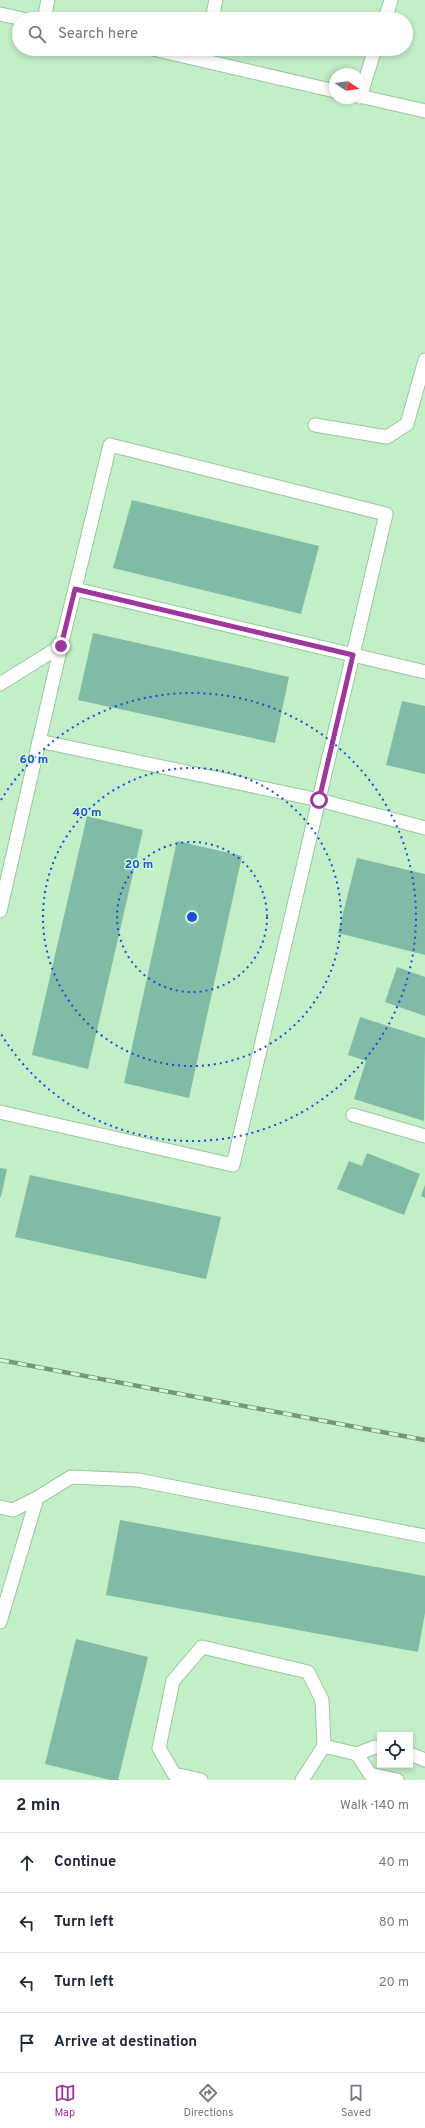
<!DOCTYPE html>
<html lang="en">
<head>
<meta charset="utf-8">
<style>
	body { margin:0; font-family:Overpass,sans-serif; background:#f2f2f3; color:#1f2937 }
	.controls { position:absolute; right:12px; bottom:12px; display:grid; overflow:hidden; border-radius:0px; box-shadow:0 2px 6px #0003 }
	.controls button { width:36px; height:36px; display:grid; place-items:center; padding:0; border:0; border-bottom:1px solid #e0e1e3; background:#fff; color:#1f2937; font:20px sans-serif }
	.compass { position:absolute; left:329px; top:68px; width:36px; height:36px; border-radius:50%; background:#fff; box-shadow:0 2px 6px #0003; rotate:103deg }
	.stop { position:absolute; width:12px; height:12px; margin:-9px; border:3px solid #9e379b; border-radius:50%; background:#fff }
	.stop.end { background:#9e379b; border-color:#fff; box-shadow:0 1px 4px #0008 }
	.list { margin:0; padding:0; list-style:none }
	h2 { display:flex; justify-content:space-between; align-items:center; height:52px; margin:0; padding:0 16px; font-size:17px }
	h2 small { font-size:13px; font-weight:400; color:#747a83 }
	.list li { display:grid; grid-template-columns:26px 1fr auto; gap:12px; align-items:center; box-sizing:border-box; height:60px; padding:0 16px; border-top:1px solid #e0e1e3 }
	.list b { display:block; font-size:15px; white-space:nowrap }
	.list em { font-size:13px; font-style:normal; color:#747a83 }
	.icon { flex:none; width:22px; height:22px; fill:none; stroke:currentColor; stroke-width:2; stroke-linecap:round; stroke-linejoin:round }
	.map { position:relative; flex:none; width:425px; height:1780px; overflow:hidden }
	.search { position:absolute; background:#fff; box-shadow:0 2px 6px #0003; left:12px; right:12px; top:12px; height:44px; display:flex; align-items:center; gap:10px; box-sizing:border-box; padding:0 14px; border-radius:22px; color:#747a83; font-size:15px }
	.sheet { height:292px; background:#fff }
	nav { display:flex; justify-content:space-around; align-items:center; box-sizing:border-box; height:56px; border-top:1px solid #e0e1e3; background:#fff; font-size:11px; color:#747a83 }
	nav a { display:grid; justify-items:center; gap:2px }
	nav .on { color:#9e379b }
	.map>svg:first-child { display:block }
	.building { fill:#81bba5 }
	.lines { fill:none; stroke-linecap:round; stroke-linejoin:round }
	.lane-casing { stroke:#9cc6a2; stroke-width:15 }
	.lane { stroke:#fff; stroke-width:13 }
	.rail-casing { stroke:#77957b; stroke-width:4.5 }
	.rail { stroke:#cffbd5; stroke-width:3; stroke-dasharray:9; stroke-linecap:butt }
	.route { stroke:#9e379b; stroke-width:5 }
	.ring { fill:none; stroke:#1d4ed8; stroke-width:2; stroke-dasharray:2 4 }
	.centre { fill:#1d4ed8; stroke:#cffbd5; stroke-width:2 }
	.ring-label { font-size:12px; text-anchor:middle; font-weight:bold; fill:#1d4ed8; stroke:#cffbd5; stroke-width:3; stroke-linejoin:round; paint-order:stroke }
</style>
</head>
<body>
<div class="map">
<svg width="425" height="1780" viewBox="0 0 425 1780">
	<rect width="100%" height="100%" fill="#c2eec8"/>
	<g class="building">
		<polygon points="132,500 319,546 301,614 113,568"/>
		<polygon points="93,633 289,677 275,743 78,700"/>
		<polygon points="402,701 425,706 425,774 386,765"/>
		<polygon points="87,816 143,830 88,1069 32,1055"/>
		<polygon points="177,841 242,856 189,1098 124,1083"/>
		<polygon points="357,858 425,874 425,955 338,933"/>
		<polygon points="397,967 425,977 425,1016 385,1002"/>
		<polygon points="360,1017 425,1038 424,1121 354,1099 366,1061 348,1055"/>
		<polygon points="367,1153 420,1174 404,1215 337,1189 349,1161 362,1166"/>
		<polygon points="0,1168 7,1169 1,1197 0,1197"/>
		<polygon points="30,1175 221,1217 206,1279 15,1237"/>
		<polygon points="425,1185 425,1198 421,1196"/>
		<polygon points="120,1520 425,1576 425,1613 418,1652 106,1595"/>
		<polygon points="76,1639 148,1657 118,1780 110,1780 45,1764"/>
	</g>
	<g class="lines">
		<defs>
			<g id="lane">
				<polyline points="0,14 23,19"/>
				<polyline points="44,19 48,0"/>
				<polyline points="212,19 216,0"/>
				<polyline points="385,19 391,0"/>
				<polyline points="153,49 335,91"/>
				<polyline points="359,96 425,111"/>
				<polyline points="360,97 375,49"/>
				<polyline points="315,425 387,437 407,424 425,360"/>
				<polyline points="75,589 425,672"/>
				<polyline points="0,684 61,646 110,445 386,514 233,1165 0,1112"/>
				<polyline points="39,741 319,800 425,828"/>
				<polyline points="0,911 61,646"/>
				<polyline points="353,1115 425,1136"/>
				<polyline points="0,1507 13,1510 37,1498"/>
				<polyline points="0,1622 37,1498 71,1477 138,1480 425,1536"/>
				<polyline points="324,1746 357,1754 375,1747 380,1748"/>
				<polyline points="357,1754 370,1774 397,1780"/>
				<polyline points="410,1754 425,1760"/>
				<polyline points="201,1780 174,1774 159,1748 173,1681 202,1647 308,1672 322,1700 324,1746 302,1780"/>
			</g>
		</defs>
		<use href="#lane" class="lane-casing"/>
		<use href="#lane" class="lane"/>
		<defs>
			<polyline id="rail" points="0,1360 425,1440"/>
		</defs>
		<use href="#rail" class="rail-casing"/>
		<use href="#rail" class="rail"/>
	</g>
	<g class="lines">
		<polyline class="route" points="61,646 75,589 353,655 319,800"/>
	</g>
	<g class="ring">
		<circle cx="192" cy="917" r="75"/>
		<circle cx="192" cy="917" r="149"/>
		<path d="M1 800A224 224 0 1 1 1 1034"/>
	</g>
	<circle cx="192" cy="917" r="6" class="centre"/>
	<g class="ring-label">
		<text x="34" y="763">60 m</text>
		<text x="87" y="816">40 m</text>
		<text x="139" y="868">20 m</text>
	</g>
</svg>
<div class="controls">
<button><svg class="icon" aria-label="locate" viewBox="0 0 24 24"><circle cx="12" cy="12" r="6"/><path d="M12 2v4M12 18v4M2 12h4M18 12h4"/></svg></button>
</div>
<svg class="compass" viewBox="-18 -18 36 36"><path d="M0-13l5 13h-10z" fill="#e53935"/><path d="M0 13l5-13h-10z" fill="#747a83"/></svg>
<div class="stop" style="left:319px;top:800px"></div>
<div class="stop end" style="left:61px;top:646px"></div>
<div class="search"><svg class="icon" aria-label="search" viewBox="0 0 24 24"><circle cx="10" cy="10" r="6"/><path d="M15 15l6 6"/></svg>Search here</div>
</div>
<section class="sheet">
<h2>2 min<small>Walk · 140 m</small></h2>
<ul class="list">
<li><svg class="icon" aria-label="ahead" viewBox="0 0 24 24"><path d="M12 20V5M6 11l6-6 6 6"/></svg><div><b>Continue</b></div><em>40 m</em></li>
<li><svg class="icon" aria-label="left" viewBox="0 0 24 24"><path d="M17 20v-9H6M10 6l-5 5 5 5"/></svg><div><b>Turn left</b></div><em>80 m</em></li>
<li><svg class="icon" aria-label="left" viewBox="0 0 24 24"><path d="M17 20v-9H6M10 6l-5 5 5 5"/></svg><div><b>Turn left</b></div><em>20 m</em></li>
<li><svg class="icon" aria-label="arrive" viewBox="0 0 24 24"><path d="M6 21V4h12l-3 4 3 4H6"/></svg><div><b>Arrive at destination</b></div></li>
</ul>
</section>
<nav>
<a class="on"><svg class="icon" aria-label="map" viewBox="0 0 24 24"><path d="M3 6l6-2 6 2 6-2v14l-6 2-6-2-6 2zM9 4v14M15 6v14"/></svg>Map</a>
<a><svg class="icon" aria-label="directions" viewBox="0 0 24 24"><path d="M12 3l9 9-9 9-9-9zM9 14v-3h6M13 9l2 2-2 2"/></svg>Directions</a>
<a><svg class="icon" aria-label="saved" viewBox="0 0 24 24"><path d="M7 4h10v16l-5-4-5 4z"/></svg>Saved</a>
</nav>
</body>
</html>
